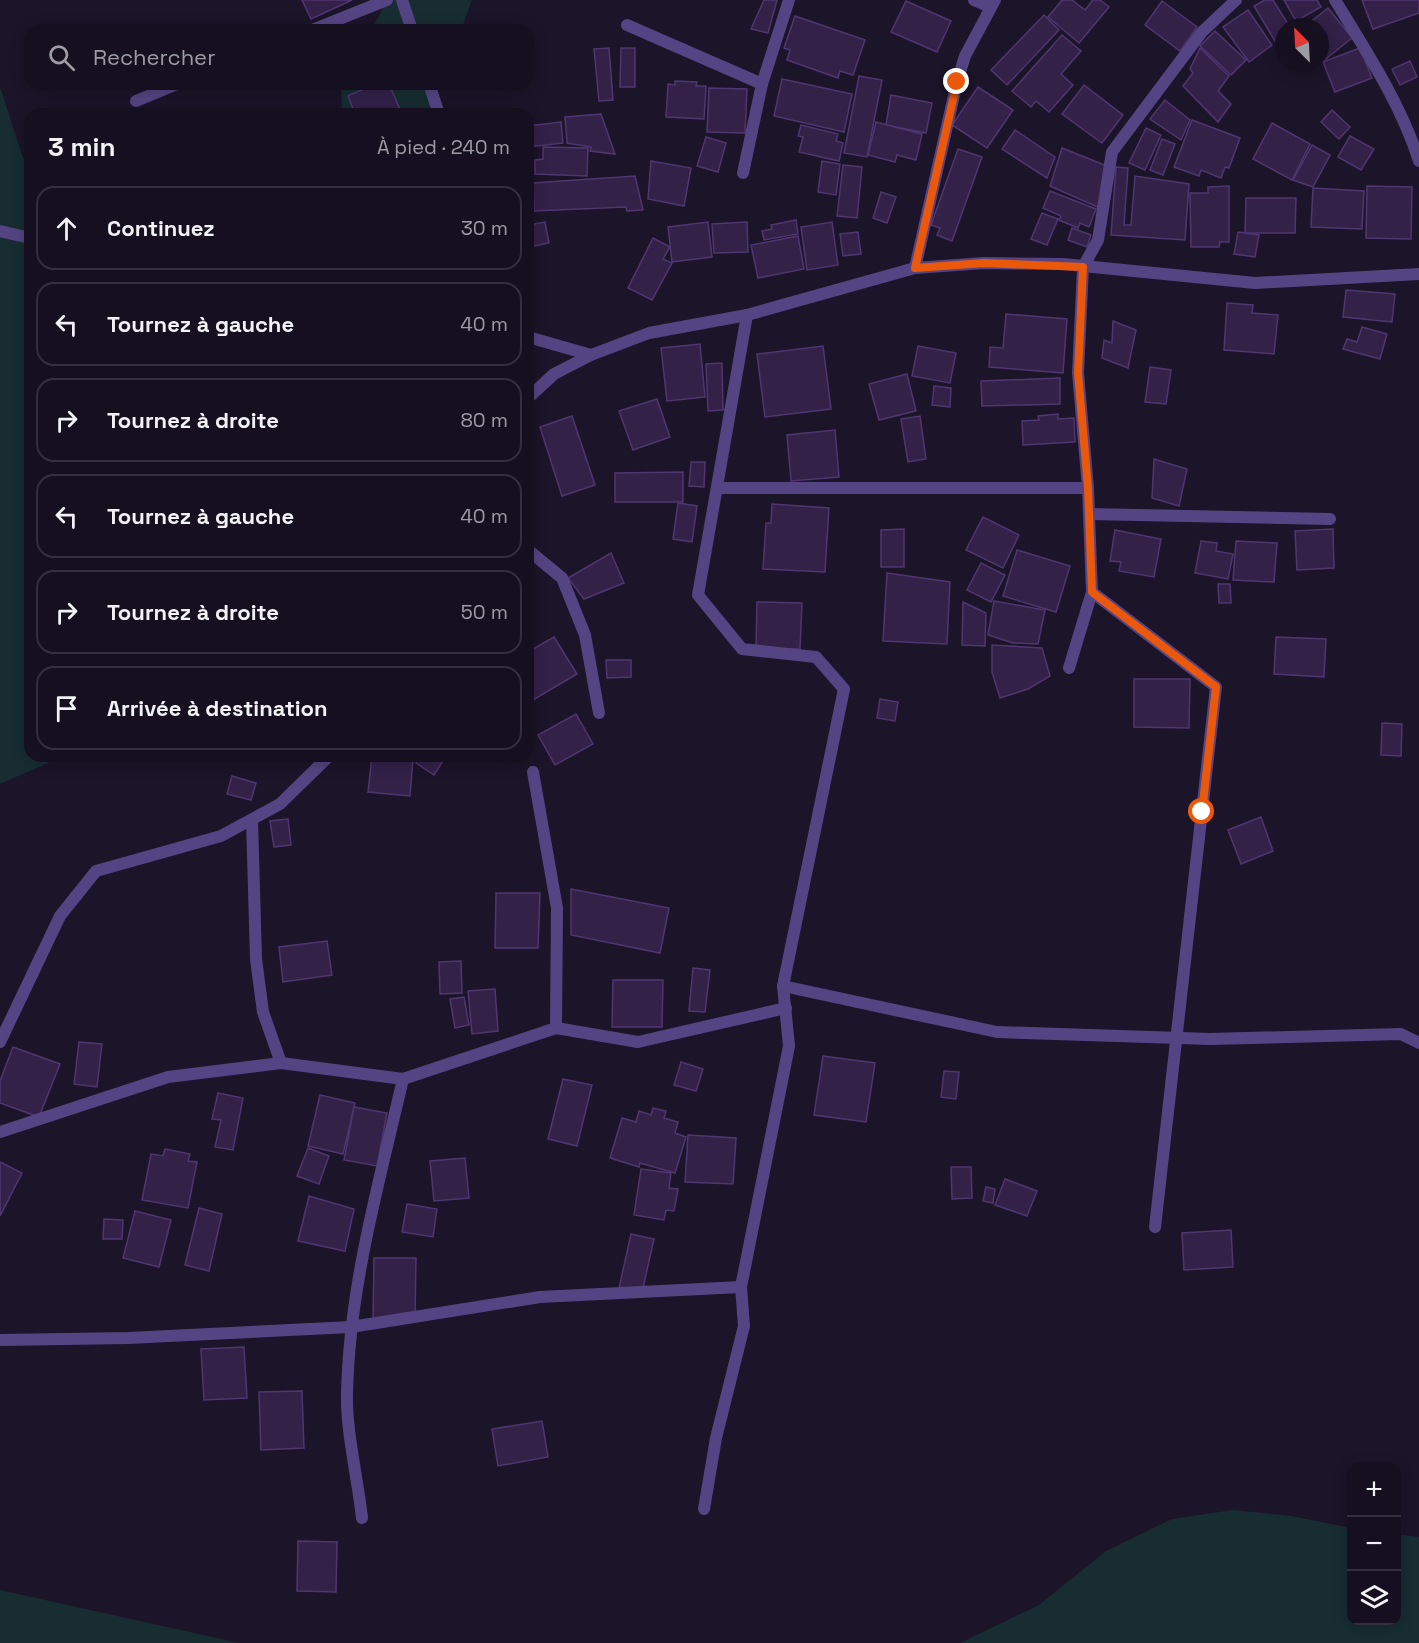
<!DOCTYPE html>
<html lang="fr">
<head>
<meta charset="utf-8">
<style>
	body { margin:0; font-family:"Space Grotesk",sans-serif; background:#1e1828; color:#f1f3f6 }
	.controls { position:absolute; right:18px; bottom:18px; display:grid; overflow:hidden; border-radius:12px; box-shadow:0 3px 15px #0003 }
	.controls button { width:54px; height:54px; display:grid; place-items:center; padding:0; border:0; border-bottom:2px solid #342f3d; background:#150f1f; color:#f1f3f6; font:30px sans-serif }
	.compass { position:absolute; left:1275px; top:18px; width:54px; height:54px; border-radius:50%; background:#150f1f; box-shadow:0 3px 15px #0003; rotate:336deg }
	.stop { position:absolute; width:18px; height:18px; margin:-14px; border:4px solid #ea580c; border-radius:50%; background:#fff }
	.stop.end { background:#ea580c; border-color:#fff; box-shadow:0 2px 6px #0008 }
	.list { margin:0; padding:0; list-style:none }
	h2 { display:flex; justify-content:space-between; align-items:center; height:78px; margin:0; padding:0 24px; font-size:26px }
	h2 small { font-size:20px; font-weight:400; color:#9d9ca4 }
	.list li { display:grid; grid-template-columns:39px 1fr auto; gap:18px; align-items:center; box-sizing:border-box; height:84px; margin:0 12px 12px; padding:0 12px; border:2px solid #342f3d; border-radius:18px }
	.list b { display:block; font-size:22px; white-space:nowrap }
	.list em { font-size:20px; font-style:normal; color:#9d9ca4 }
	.icon { flex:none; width:33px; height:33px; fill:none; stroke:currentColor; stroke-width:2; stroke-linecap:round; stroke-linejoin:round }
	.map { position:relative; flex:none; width:1419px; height:1643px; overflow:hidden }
	.search { position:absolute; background:#150f1f; box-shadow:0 3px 15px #0003; left:24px; top:24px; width:510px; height:66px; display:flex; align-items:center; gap:15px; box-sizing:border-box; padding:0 21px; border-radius:18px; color:#9d9ca4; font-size:22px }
	.panel { position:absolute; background:#150f1f; box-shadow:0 3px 15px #0003; left:24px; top:108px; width:510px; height:654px; border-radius:18px }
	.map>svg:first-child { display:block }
	.green { fill:#172d32 }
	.building { fill:#332148; stroke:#503671; stroke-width:1.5 }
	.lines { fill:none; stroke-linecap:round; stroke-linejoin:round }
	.street { stroke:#554483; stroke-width:12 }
	.route { stroke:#ea580c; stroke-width:8 }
</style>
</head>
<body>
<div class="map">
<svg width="1419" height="1643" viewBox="0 0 1419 1643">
	<rect width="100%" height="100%" fill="#1c1429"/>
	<g class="green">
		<polygon points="388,0 472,0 461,30 371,30"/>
		<polygon points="341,84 439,84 427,114 342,114"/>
		<polygon points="0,87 30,179 30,756 64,756 0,784"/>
		<polygon points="1233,1510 1291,1516 1351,1528 1352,1620 1396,1620 1397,1534 1419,1537 1419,1643 960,1643 1039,1605 1106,1551 1172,1519"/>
		<polygon points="0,1590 239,1643 0,1643"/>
	</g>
	<g class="building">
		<polygon points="302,0 352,0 311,19"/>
		<polygon points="764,0 777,0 768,33 751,29"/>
		<polygon points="1062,0 1072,0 1085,10 1093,0 1100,0 1109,7 1079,43 1048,17"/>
		<polygon points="1265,0 1273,0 1290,27 1284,27 1284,35 1275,41 1254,6"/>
		<polygon points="1284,0 1317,0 1321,7 1296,21"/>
		<polygon points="1362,0 1419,0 1419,13 1373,29"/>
		<polygon points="906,1 951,21 937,52 891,32"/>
		<polygon points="1162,1 1197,27 1180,51 1145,25"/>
		<polygon points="1328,8 1352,38 1322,62 1320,27 1304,27"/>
		<polygon points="1248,10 1272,45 1249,62 1223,27"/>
		<polygon points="1044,15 1059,30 1007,85 991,70"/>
		<polygon points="795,16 865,40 853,75 840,71 838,78 787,60 790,50 784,48"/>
		<polygon points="1215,31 1246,60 1231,75 1200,46"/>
		<polygon points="1062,35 1081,51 1061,74 1073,85 1049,112 1036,101 1031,107 1012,91"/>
		<polygon points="609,48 613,100 599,101 594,49"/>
		<polygon points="621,48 635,48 635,87 620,87"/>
		<polygon points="1200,48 1229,76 1218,91 1231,104 1218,122 1183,86 1193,73 1190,69"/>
		<polygon points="1360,48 1372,78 1335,92 1323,62"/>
		<polygon points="1410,61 1417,77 1400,85 1392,69"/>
		<polygon points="859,76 882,80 867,157 844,153"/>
		<polygon points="782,79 852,94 844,132 774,116"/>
		<polygon points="675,81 697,82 696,86 706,86 704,119 666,117 668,84 675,85"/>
		<polygon points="375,84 389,84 402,114 355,114 348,96"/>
		<polygon points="1084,85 1123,115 1102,143 1062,114"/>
		<polygon points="978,87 1013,110 987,148 952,125"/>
		<polygon points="709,88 747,89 745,133 707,132"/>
		<polygon points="891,95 932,103 926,133 886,125"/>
		<polygon points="1165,100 1190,120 1181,140 1150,119"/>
		<polygon points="1332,110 1350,127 1339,139 1321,122"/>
		<polygon points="601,114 615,154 590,151 591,147 567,143 565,117"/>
		<polygon points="1192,120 1240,138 1229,168 1225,167 1221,178 1201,170 1199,176 1174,167"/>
		<polygon points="561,122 563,143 528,147 528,126"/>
		<polygon points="876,122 922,134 916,160 897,155 895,162 868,155"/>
		<polygon points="1272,123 1310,144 1292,180 1253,159"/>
		<polygon points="801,125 838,134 836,141 843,143 839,161 799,152 803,137 798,136"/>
		<polygon points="1146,128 1161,135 1145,170 1129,163"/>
		<polygon points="1015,130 1055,157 1047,178 1002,149"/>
		<polygon points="1350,136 1374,149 1361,170 1338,157"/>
		<polygon points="706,137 726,143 718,172 697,166"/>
		<polygon points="1162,139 1175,144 1163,175 1150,170"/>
		<polygon points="1312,145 1330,155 1313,187 1293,180"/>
		<polygon points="543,147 588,148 587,176 535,174 535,160 543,159"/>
		<polygon points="1062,148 1112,168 1102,209 1050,186"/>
		<polygon points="958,149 982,157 952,241 937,235 940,228 931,225"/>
		<polygon points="651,161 691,168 684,206 648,199"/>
		<polygon points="822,161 840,164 836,195 818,192"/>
		<polygon points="843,165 862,167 857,218 837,216"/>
		<polygon points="1116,167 1128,168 1124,225 1131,225 1135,176 1189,184 1185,240 1111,235"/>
		<polygon points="635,176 643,210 627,211 626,207 534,211 533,183"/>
		<polygon points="1229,186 1229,242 1220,242 1219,247 1191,247 1190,193 1208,193 1208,187"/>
		<polygon points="1367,186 1412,187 1411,239 1366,238"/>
		<polygon points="1313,188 1364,191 1362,229 1311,227"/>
		<polygon points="1050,191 1096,209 1089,227 1080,223 1078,228 1059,220 1061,216 1043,208"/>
		<polygon points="881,192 896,197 887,223 873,218"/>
		<polygon points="1246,198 1296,198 1295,233 1245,233"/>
		<polygon points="1042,213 1058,219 1047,245 1031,239"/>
		<polygon points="796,220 798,234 764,240 762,231 772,229 771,225"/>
		<polygon points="545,222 549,243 529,247 528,225"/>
		<polygon points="708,222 712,257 672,262 668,227"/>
		<polygon points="747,222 748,252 714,253 712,224"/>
		<polygon points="832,222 838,265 807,270 801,227"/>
		<polygon points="1072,228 1091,235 1087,247 1068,240"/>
		<polygon points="858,232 861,254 843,256 840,234"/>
		<polygon points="1238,232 1259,235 1255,257 1234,254"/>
		<polygon points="798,236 804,269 758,278 751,245"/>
		<polygon points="653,238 670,247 663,259 672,263 652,300 628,288"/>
		<polygon points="1346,290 1395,294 1392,322 1343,317"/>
		<polygon points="1227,303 1253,305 1252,313 1278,315 1274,354 1224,350"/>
		<polygon points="1006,314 1067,319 1063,373 989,367 990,347 1003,348"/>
		<polygon points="1113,321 1136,330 1128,368 1102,358 1104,340 1112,343"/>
		<polygon points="1362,327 1387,334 1380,359 1343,349 1347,339 1357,342"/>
		<polygon points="700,344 705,397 667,401 661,348"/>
		<polygon points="823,346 831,409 765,417 757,354"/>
		<polygon points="918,346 956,353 950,383 912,376"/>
		<polygon points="722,363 723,410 708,411 706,364"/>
		<polygon points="1150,367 1171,370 1166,404 1145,402"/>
		<polygon points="907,374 916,411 879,420 869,384"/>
		<polygon points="1060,378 1060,404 982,406 981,381"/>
		<polygon points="934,386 951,388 950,407 932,405"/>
		<polygon points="657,399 670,437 633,450 619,411"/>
		<polygon points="1058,414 1058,419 1074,418 1075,442 1023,445 1022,421 1039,420 1038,416"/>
		<polygon points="572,416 595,485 562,496 540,427"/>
		<polygon points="920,416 926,459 908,462 901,419"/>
		<polygon points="835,430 839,477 791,481 787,435"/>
		<polygon points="1154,459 1187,469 1179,506 1152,498"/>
		<polygon points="691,462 705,462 704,487 689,486"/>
		<polygon points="683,472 683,502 615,502 615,473"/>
		<polygon points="678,503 697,506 692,542 673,539"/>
		<polygon points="772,504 829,508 825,572 763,569 766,523 771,523"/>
		<polygon points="983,517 1019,535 1003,568 966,550"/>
		<polygon points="904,529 904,567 881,567 881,530"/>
		<polygon points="1333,529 1334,568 1297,570 1295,531"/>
		<polygon points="1115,530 1161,539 1154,577 1119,571 1121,562 1110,561"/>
		<polygon points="1201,541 1217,543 1216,551 1233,554 1228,579 1195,573"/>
		<polygon points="1236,541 1277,543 1274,582 1233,580"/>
		<polygon points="1017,550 1070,566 1056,612 1003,596"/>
		<polygon points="611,553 624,583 584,599 568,578"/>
		<polygon points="981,563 1005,575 991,602 967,590"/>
		<polygon points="887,573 950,582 947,644 883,641"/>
		<polygon points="1218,584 1230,584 1231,603 1219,603"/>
		<polygon points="994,601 1045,610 1038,644 1013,643 988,635"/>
		<polygon points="757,602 802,603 800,649 756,649"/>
		<polygon points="963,602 986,613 985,646 962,645"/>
		<polygon points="554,637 577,674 528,703 528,652"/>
		<polygon points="1276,637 1326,639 1324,677 1274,674"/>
		<polygon points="992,645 1042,648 1050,676 1028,689 1000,698 992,672"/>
		<polygon points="606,660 631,660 631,677 607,678"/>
		<polygon points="1134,679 1190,679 1189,728 1134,727"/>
		<polygon points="880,699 898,702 895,721 877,718"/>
		<polygon points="576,714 593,744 555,765 538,735"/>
		<polygon points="1382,723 1402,724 1401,756 1381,755"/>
		<polygon points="372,756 413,758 410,796 368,792"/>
		<polygon points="420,756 446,756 434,775 416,763"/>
		<polygon points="232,776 256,783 251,800 227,794"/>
		<polygon points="1261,817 1273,851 1241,864 1228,830"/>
		<polygon points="288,819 291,845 274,847 270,821"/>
		<polygon points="571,889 669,908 660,953 571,935"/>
		<polygon points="496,893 540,893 538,948 495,948"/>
		<polygon points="327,941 332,975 283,982 279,947"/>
		<polygon points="461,961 462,993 440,994 439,962"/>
		<polygon points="693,968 710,970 705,1012 689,1011"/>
		<polygon points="613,980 663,980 662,1027 612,1027"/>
		<polygon points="495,989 498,1031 472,1034 468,991"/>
		<polygon points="464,997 469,1025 455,1028 450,999"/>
		<polygon points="79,1042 102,1044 97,1087 74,1084"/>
		<polygon points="13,1047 60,1064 39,1117 0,1103 0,1081"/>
		<polygon points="823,1056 875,1063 866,1122 814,1115"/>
		<polygon points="681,1062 703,1069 696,1091 674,1085"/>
		<polygon points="944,1071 959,1072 956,1099 941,1097"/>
		<polygon points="563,1079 592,1085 577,1146 548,1139"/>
		<polygon points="218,1093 243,1098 233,1150 215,1147 221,1120 212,1119"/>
		<polygon points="320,1095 355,1103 343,1154 308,1146"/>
		<polygon points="354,1107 387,1113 377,1166 344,1160"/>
		<polygon points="653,1108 666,1111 664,1118 678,1122 675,1133 686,1137 675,1173 640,1163 639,1167 610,1158 622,1118 636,1122 639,1111 651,1115"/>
		<polygon points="688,1135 736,1138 733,1184 685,1182"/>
		<polygon points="308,1148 329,1156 319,1184 297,1176"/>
		<polygon points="165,1149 190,1154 188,1161 197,1162 188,1208 142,1200 151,1154 163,1156"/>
		<polygon points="465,1158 469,1198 434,1201 430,1161"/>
		<polygon points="0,1162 22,1173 0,1216"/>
		<polygon points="951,1167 971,1167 972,1198 952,1199"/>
		<polygon points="641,1169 671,1173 669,1188 678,1189 674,1211 666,1210 664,1220 634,1215"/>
		<polygon points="1005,1179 1037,1191 1027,1216 995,1205"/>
		<polygon points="986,1187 995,1189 993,1203 983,1201"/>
		<polygon points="309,1196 354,1209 345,1251 298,1241"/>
		<polygon points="407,1204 437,1209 433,1237 402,1232"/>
		<polygon points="199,1208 222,1214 209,1271 185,1265"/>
		<polygon points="135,1211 171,1220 159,1267 123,1258"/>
		<polygon points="104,1219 123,1220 122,1239 103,1239"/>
		<polygon points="1231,1230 1233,1267 1184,1270 1182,1233"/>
		<polygon points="631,1234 654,1239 643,1288 618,1293"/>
		<polygon points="374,1258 416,1258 415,1320 373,1319"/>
		<polygon points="244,1347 247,1398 204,1400 201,1349"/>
		<polygon points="302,1391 304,1448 261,1450 259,1392"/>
		<polygon points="542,1421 548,1457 498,1466 492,1429"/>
		<polygon points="298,1541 337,1542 336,1592 297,1591"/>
	</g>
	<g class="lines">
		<g class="street">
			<polyline points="402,0 412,30"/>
			<polyline points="974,0 990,7"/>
			<path d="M1335,0C1366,51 1401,104 1419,161"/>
			<polyline points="627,25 762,84"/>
			<polyline points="312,30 387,0"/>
			<polyline points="429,84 439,114"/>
			<polyline points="136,101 177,84"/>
			<polyline points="743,173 762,84 789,0"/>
			<polyline points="0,231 30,238"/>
			<polyline points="915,268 957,82 965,56 995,0"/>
			<polyline points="528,337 591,355"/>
			<polyline points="528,398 554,374 591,355 649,333 747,315 915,268 984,263 1063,264 1255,283 1419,274"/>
			<polyline points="717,488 1088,488"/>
			<polyline points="1089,514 1330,519"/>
			<polyline points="528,550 562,578 585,635 599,713"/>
			<polyline points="1092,592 1216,687 1155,1227"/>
			<polyline points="1069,668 1092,592 1088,488 1078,373 1083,267 1098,240 1112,152 1202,32 1236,0"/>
			<polyline points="533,772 557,908 556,1028"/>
			<polyline points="252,820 256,959 263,1012 281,1063"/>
			<polyline points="783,986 997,1032 1210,1039 1401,1034 1419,1043"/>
			<polyline points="0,1042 60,916 96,871 221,836 280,804 329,756"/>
			<polyline points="0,1132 168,1077 281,1063 403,1079 556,1028 638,1042 786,1008"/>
			<polyline points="0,1340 128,1338 351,1327 540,1297 741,1287 789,1046 783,986 844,689 816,657 742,649 698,595 747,315"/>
			<polyline points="704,1509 716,1438 744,1326 741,1287"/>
			<path d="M362,1518C358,1481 346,1430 347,1395C349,1287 379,1183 403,1079"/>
		</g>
	</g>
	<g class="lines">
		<polyline class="route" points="957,82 915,268 984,263 1083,267 1078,373 1088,488 1092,592 1216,687 1202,812"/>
	</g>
</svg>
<div class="controls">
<button>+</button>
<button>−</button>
<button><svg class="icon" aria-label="layers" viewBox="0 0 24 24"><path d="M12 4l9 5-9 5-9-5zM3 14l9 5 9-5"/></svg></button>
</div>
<svg class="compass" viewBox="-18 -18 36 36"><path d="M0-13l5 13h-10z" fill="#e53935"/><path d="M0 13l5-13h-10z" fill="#9d9ca4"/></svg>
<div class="stop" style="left:1202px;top:812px"></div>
<div class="stop end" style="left:957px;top:82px"></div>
<div class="search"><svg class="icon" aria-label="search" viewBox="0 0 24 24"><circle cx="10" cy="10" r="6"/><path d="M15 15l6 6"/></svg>Rechercher</div>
<section class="panel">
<h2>3 min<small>À pied · 240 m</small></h2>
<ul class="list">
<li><svg class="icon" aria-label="ahead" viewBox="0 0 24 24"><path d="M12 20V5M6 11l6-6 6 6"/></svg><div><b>Continuez</b></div><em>30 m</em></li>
<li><svg class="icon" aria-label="left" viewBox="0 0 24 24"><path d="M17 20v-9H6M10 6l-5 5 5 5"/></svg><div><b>Tournez à gauche</b></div><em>40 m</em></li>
<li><svg class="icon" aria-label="right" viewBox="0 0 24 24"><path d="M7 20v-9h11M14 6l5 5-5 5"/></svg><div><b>Tournez à droite</b></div><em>80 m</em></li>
<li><svg class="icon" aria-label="left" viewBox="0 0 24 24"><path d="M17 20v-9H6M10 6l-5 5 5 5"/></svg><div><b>Tournez à gauche</b></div><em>40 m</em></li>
<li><svg class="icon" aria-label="right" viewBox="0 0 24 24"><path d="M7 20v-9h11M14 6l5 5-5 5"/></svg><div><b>Tournez à droite</b></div><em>50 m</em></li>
<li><svg class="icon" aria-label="arrive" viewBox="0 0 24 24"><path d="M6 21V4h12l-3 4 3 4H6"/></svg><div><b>Arrivée à destination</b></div></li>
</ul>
</section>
</div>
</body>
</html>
